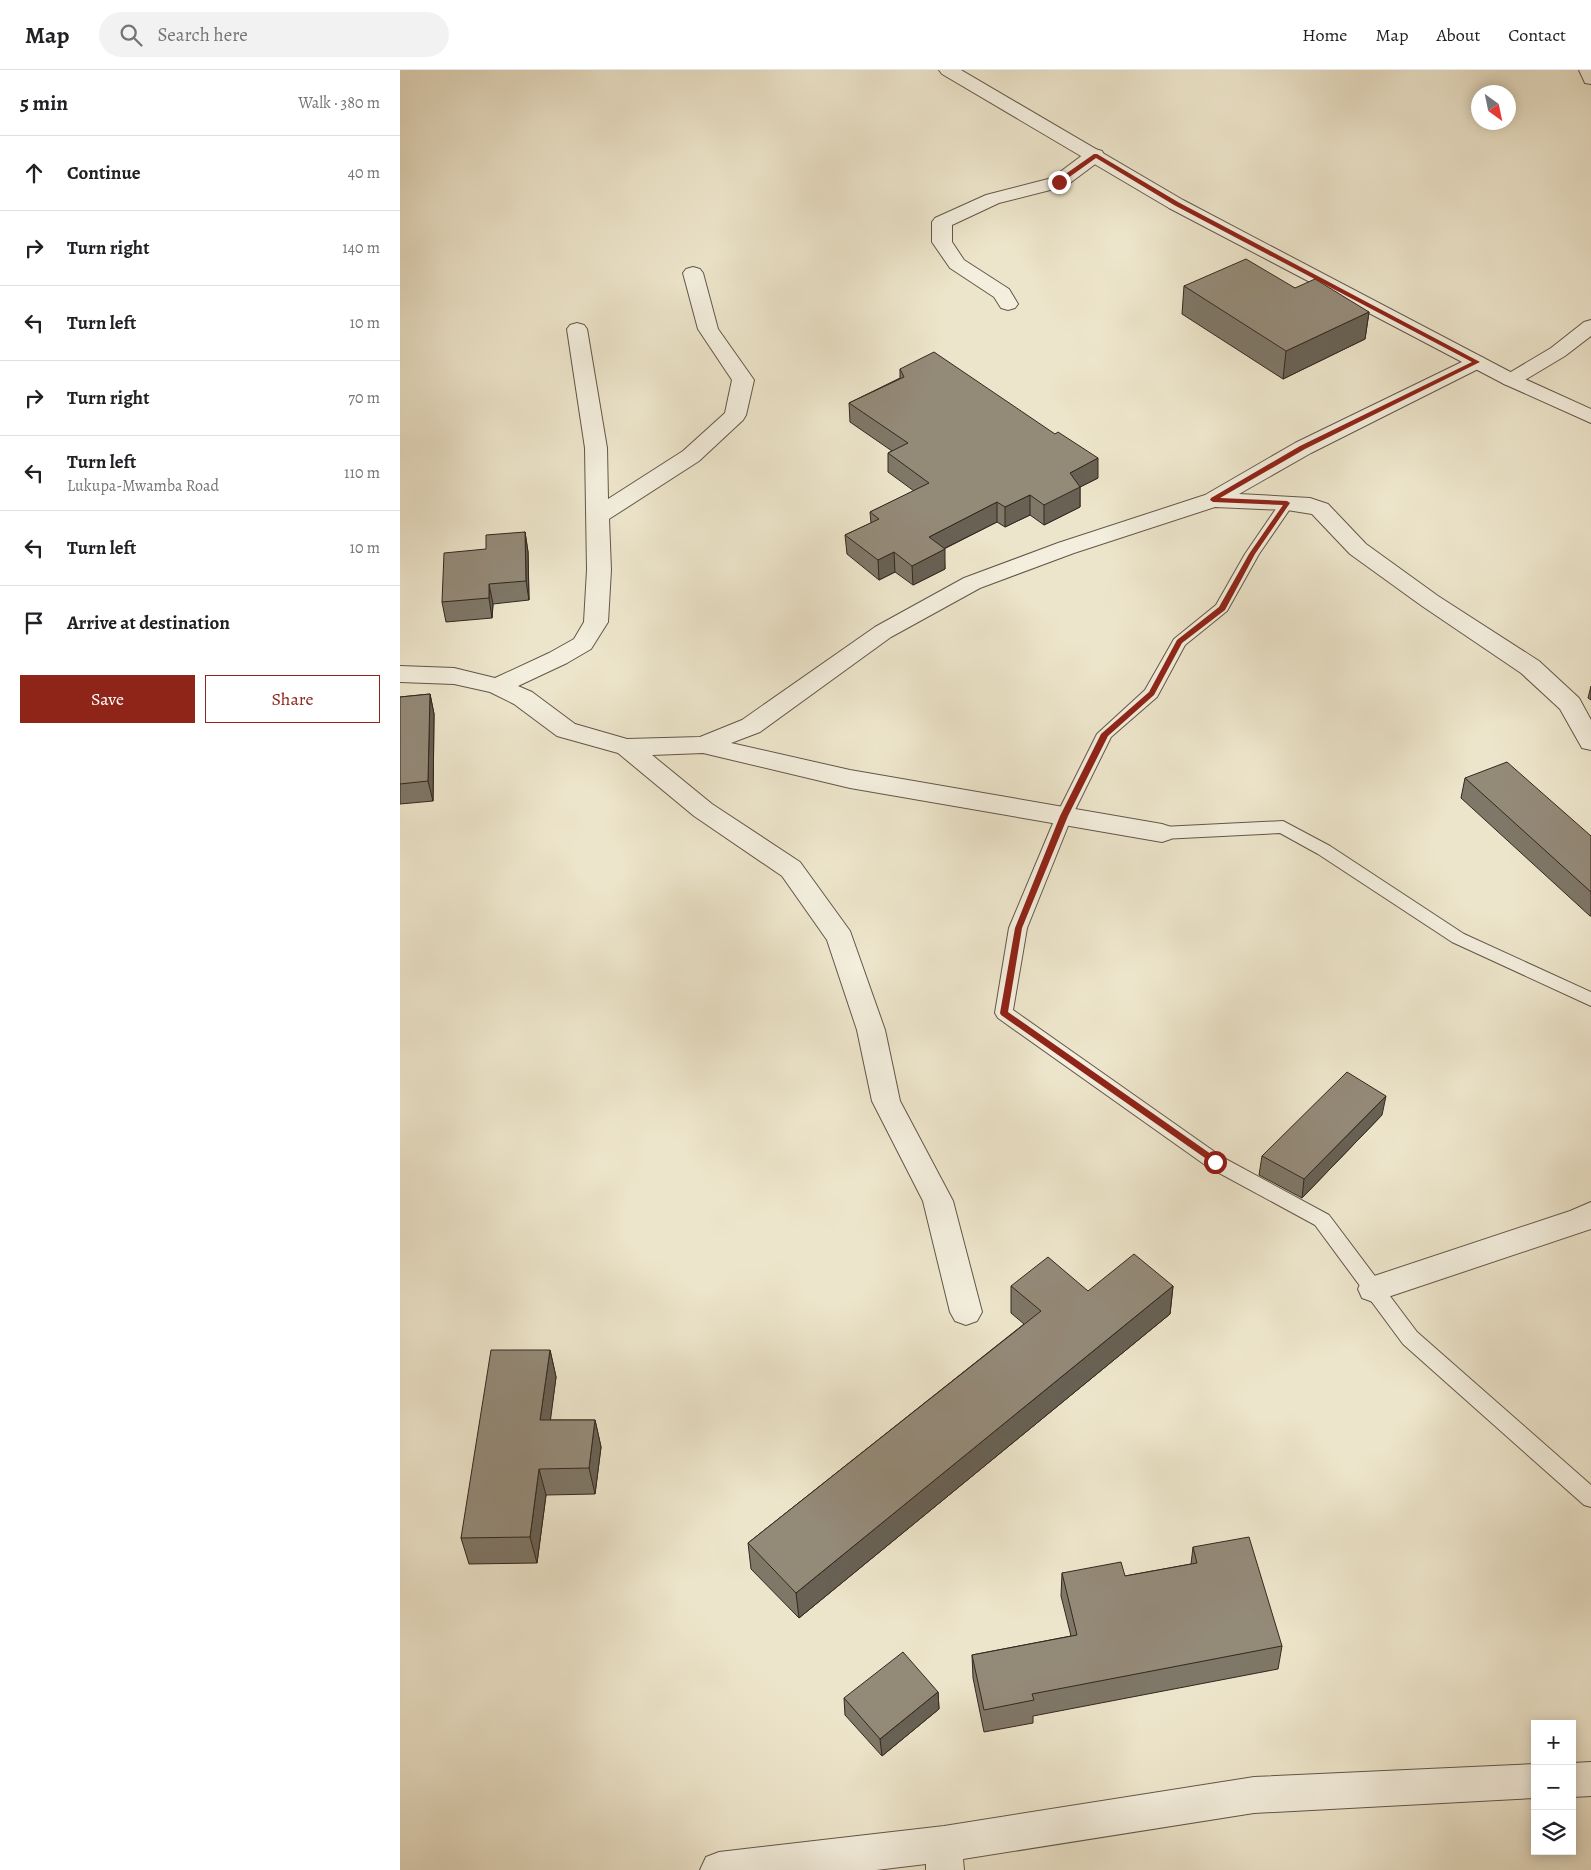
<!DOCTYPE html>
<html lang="en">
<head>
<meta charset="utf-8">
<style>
	body { margin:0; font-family:Alegreya,serif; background:#f2f2f2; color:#202124 }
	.controls { position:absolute; right:15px; bottom:15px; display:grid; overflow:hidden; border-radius:0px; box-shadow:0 2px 12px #0003 }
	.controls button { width:45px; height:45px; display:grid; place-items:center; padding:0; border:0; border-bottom:1px solid #e0e0e0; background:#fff; color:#202124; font:25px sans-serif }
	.compass { position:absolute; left:1071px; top:15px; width:45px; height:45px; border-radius:50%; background:#fff; box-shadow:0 2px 12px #0003; rotate:147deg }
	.stop { position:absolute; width:15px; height:15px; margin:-11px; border:4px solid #8f2418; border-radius:50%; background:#fff }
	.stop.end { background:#8f2418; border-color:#fff; box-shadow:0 1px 5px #0008 }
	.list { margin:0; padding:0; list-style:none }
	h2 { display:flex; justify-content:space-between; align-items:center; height:65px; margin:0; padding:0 20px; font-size:21px }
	h2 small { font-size:16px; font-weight:400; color:#757577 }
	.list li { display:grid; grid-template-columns:32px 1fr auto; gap:15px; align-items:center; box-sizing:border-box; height:75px; padding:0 20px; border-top:1px solid #e0e0e0 }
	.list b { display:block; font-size:19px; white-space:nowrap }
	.list p { margin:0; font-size:16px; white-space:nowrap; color:#757577 }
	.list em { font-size:16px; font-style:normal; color:#757577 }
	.actions { display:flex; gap:10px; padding:15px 20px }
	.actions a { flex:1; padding:11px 0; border:1px solid #8f2418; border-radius:0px; text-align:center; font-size:18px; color:#8f2418 }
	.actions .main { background:#8f2418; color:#fff }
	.icon { flex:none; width:28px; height:28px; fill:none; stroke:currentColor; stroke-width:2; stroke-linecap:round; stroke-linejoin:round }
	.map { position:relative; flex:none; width:1191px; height:1800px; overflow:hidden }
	header { display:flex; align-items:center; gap:30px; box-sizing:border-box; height:70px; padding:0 25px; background:#fff; border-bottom:1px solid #e0e0e0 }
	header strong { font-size:24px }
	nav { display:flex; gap:28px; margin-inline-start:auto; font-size:18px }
	.search { width:350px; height:45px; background:#f2f2f2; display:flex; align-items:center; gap:12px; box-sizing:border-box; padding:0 18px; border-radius:28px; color:#757577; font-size:19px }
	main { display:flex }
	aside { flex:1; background:#fff }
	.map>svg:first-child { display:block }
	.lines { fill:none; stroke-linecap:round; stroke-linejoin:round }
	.service-casing { stroke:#625749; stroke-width:2 }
	.minor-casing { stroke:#625749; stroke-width:2 }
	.tertiary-casing { stroke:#625749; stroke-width:2 }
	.service { fill:#f3eedd; fill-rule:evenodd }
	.minor { fill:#f3eedd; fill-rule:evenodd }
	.tertiary { fill:#f3eedd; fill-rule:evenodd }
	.wall { fill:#7f7767; stroke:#34281e }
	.shaded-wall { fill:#686154; stroke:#34281e }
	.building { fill:#948a78; stroke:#34281e }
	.route { fill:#8f2418 }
</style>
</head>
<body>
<header>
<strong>Map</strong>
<div class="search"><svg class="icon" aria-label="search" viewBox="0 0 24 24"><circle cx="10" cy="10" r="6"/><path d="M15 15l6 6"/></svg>Search here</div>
<nav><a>Home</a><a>Map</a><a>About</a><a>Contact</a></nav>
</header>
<main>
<aside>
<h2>5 min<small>Walk · 380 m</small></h2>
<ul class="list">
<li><svg class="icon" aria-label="ahead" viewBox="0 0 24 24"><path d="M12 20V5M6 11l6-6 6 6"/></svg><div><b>Continue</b></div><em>40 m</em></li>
<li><svg class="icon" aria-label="right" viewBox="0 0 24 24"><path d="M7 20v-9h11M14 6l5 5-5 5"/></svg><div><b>Turn right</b></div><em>140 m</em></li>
<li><svg class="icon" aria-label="left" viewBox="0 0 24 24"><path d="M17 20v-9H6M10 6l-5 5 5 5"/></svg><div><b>Turn left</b></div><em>10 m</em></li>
<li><svg class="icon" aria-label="right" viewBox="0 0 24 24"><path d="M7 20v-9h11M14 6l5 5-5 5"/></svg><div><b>Turn right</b></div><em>70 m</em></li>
<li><svg class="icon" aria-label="left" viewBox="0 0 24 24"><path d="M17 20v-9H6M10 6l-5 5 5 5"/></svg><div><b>Turn left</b><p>Lukupa-Mwamba Road</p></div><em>110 m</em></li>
<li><svg class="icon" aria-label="left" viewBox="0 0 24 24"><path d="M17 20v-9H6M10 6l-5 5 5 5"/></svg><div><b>Turn left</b></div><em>10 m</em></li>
<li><svg class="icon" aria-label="arrive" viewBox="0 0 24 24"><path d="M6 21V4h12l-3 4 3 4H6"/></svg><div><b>Arrive at destination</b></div></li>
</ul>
<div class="actions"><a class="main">Save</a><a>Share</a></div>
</aside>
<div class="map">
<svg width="1191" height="1800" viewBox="0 0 1191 1800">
	<rect width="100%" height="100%" fill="#ede5cb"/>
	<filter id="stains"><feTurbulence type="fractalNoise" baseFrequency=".004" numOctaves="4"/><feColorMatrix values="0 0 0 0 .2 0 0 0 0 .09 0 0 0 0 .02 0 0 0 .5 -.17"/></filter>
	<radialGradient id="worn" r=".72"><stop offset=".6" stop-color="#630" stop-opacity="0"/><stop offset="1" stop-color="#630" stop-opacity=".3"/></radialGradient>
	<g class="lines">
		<defs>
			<g id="service">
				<polygon points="887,429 892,430 894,433 859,484 827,541 785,575 757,627 711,667 672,746 627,858 613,940 822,1087 929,1145 1017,1262 1191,1415 1191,1437 1184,1435 1003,1274 915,1155 808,1097 598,948 595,943 609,858 656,746 697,664 745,620 774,569 816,535 845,484 882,430"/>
				<polygon points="883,751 930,776 1064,864 1191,922 1191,936 1052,872 918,784 880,763 762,769 756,767 754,763 756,759 762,757"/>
			</g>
			<g id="minor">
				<polygon points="1179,0 1191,0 1191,14 1185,13"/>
				<polygon points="695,79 702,81 704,85 702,89 666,116 599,133 552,155 552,172 564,190 609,219 618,234 615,238 608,240 601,238 594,227 550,198 532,172 532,152 535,148 586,125 652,108 688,81"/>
				<polygon points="293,197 300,199 303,203 318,259 354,310 346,345 343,350 299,391 209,449 211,500 208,552 191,579 167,593 118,616 132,622 175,654 227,669 300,667 342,650 475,557 564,508 658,473 805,425 895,373 1070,288 1077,286 1084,288 1087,292 1084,296 911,383 839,424 910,428 928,434 966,474 1038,526 1139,591 1179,628 1191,650 1191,680 1182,678 1160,639 1121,603 1022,536 950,484 912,444 887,440 815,437 674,483 580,518 491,567 360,662 331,673 450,700 762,754 771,757 775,763 771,769 762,772 450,718 303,683 252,685 312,734 400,792 450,861 485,960 500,1031 553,1131 582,1242 577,1251 566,1255 555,1251 550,1242 523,1131 472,1031 457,960 427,870 382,806 294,746 218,683 157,666 114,634 90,622 54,614 0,612 0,596 54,598 95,608 149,583 174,569 184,552 187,500 185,378 167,259 170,255 177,253 184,255 187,259 207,378 208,429 283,381 325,343 332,310 298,259 283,203 286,199"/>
				<polygon points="1191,250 1191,266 1165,286 1118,314 1111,316 1104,314 1100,310 1104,306 1151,278 1184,252"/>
				<polygon points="1191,1132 1191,1159 973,1232 962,1228 958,1219 962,1210 1170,1141"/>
				<polygon points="1191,1692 1191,1726 1172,1727 1172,1693"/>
				<polygon points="1135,1694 1135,1728 854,1743 563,1789 564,1800 526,1800 526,1794 476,1800 300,1800 306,1787 319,1782 544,1756 854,1707"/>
			</g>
			<polygon id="tertiary" points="539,0 561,0 783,130 1118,306 1191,339 1191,353 1104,314 769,138 542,4"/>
		</defs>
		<use href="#service" class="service-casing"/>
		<use href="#minor" class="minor-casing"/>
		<use href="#tertiary" class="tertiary-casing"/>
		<use href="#service" class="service"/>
		<use href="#minor" class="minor"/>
		<use href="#tertiary" class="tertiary"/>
	</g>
	<g class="wall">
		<polygon points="784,216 895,218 969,242 965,269 883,309 782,244"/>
		<polygon points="500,299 698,408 680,417 680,437 644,455 630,445 605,457 597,452 544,479 545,499 513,515 495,502 479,510 447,484 445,465 471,453 470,442 514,421 488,402 488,383 492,381 450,352 449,333 500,308"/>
		<polygon points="125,462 128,482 129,530 93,534 92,548 46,552 42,532 86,479"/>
		<polygon points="1191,616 1191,630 1188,628"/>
		<polygon points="30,624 34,644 33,731 0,734 0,627"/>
		<polygon points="1065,708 1191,766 1191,846 1190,846 1061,728"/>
		<polygon points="982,1045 902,1128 859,1105 862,1086"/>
		<polygon points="611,1216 688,1221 773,1216 770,1244 399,1548 351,1499 348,1473 624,1254 611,1243"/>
		<polygon points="150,1280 156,1307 150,1350 195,1350 201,1377 195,1424 146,1425 137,1493 69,1494 61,1468"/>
		<polygon points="793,1477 882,1576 878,1599 633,1646 633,1653 584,1662 573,1608 572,1585 671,1566 661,1526 662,1503 725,1506 791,1494"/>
		<polygon points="538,1622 539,1639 482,1686 445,1645 444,1628"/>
	</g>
	<g class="shaded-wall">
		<polygon points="969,242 965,269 883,309 886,281"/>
		<polygon points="698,388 698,408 680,417 680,437 644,455 644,435 670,403"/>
		<polygon points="630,425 630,445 605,457 605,437"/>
		<polygon points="597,432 597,452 529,486 529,467"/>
		<polygon points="125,462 128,482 129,530 126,511"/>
		<polygon points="545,479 545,499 513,515 512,496"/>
		<polygon points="494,482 495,502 479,510 478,490"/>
		<polygon points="89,514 93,534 92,548 89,528"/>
		<polygon points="30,624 34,644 33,731 28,711"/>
		<polygon points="986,1026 982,1045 902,1128 904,1109"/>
		<polygon points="773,1216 770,1244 399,1548 396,1523"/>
		<polygon points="150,1280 156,1307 147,1377 140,1350"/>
		<polygon points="195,1350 201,1377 195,1424 189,1398"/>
		<polygon points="139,1399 146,1425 137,1493 130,1467"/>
		<polygon points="538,1622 539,1639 482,1686 480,1669"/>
	</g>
	<g class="building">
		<polygon points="846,189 895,218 915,209 969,242 886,281 784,216"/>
		<polygon points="534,282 655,364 658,362 698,388 670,403 680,417 644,435 630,425 605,437 597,432 529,467 545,479 512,496 494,482 478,490 445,465 479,449 470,442 529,413 488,383 508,373 449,333 504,307 500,299"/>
		<polygon points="125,462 126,511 89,514 89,528 42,532 44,483 86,479 86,465"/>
		<polygon points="30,624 28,711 0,714 0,627"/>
		<polygon points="1107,692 1191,766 1191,822 1065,708"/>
		<polygon points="947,1002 986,1026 904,1109 862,1086"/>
		<polygon points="734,1184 773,1216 396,1523 348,1473 641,1241 611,1216 648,1187 688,1221"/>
		<polygon points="91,1280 150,1280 140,1350 195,1350 189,1398 139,1399 130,1467 61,1468"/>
		<polygon points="849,1467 882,1576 632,1624 634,1630 584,1640 572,1585 677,1565 662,1503 721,1492 725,1506 797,1493 793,1477"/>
		<polygon points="503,1582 538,1622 480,1669 444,1628"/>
	</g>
	<polygon class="route" points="694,84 697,84 778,132 1080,292 905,379 820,428 887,431 890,433 855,484 825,540 782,573 754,625 708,666 668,746 622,858 608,942 818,1089 819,1092 815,1095 601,945 600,943 615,858 660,746 701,664 749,622 777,570 819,537 849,484 883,435 813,432 810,430 811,428 900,376 1072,292 774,135 696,88 661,113 657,113 657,110"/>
	<rect width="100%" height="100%" filter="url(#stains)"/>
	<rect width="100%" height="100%" fill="url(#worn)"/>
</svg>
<div class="controls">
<button>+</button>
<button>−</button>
<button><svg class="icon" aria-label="layers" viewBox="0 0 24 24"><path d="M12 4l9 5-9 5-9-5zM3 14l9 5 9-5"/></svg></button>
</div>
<svg class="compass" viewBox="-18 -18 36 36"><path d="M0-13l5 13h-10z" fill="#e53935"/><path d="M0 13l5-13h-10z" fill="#757577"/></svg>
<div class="stop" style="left:815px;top:1092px"></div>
<div class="stop end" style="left:659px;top:112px"></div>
</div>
</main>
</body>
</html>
